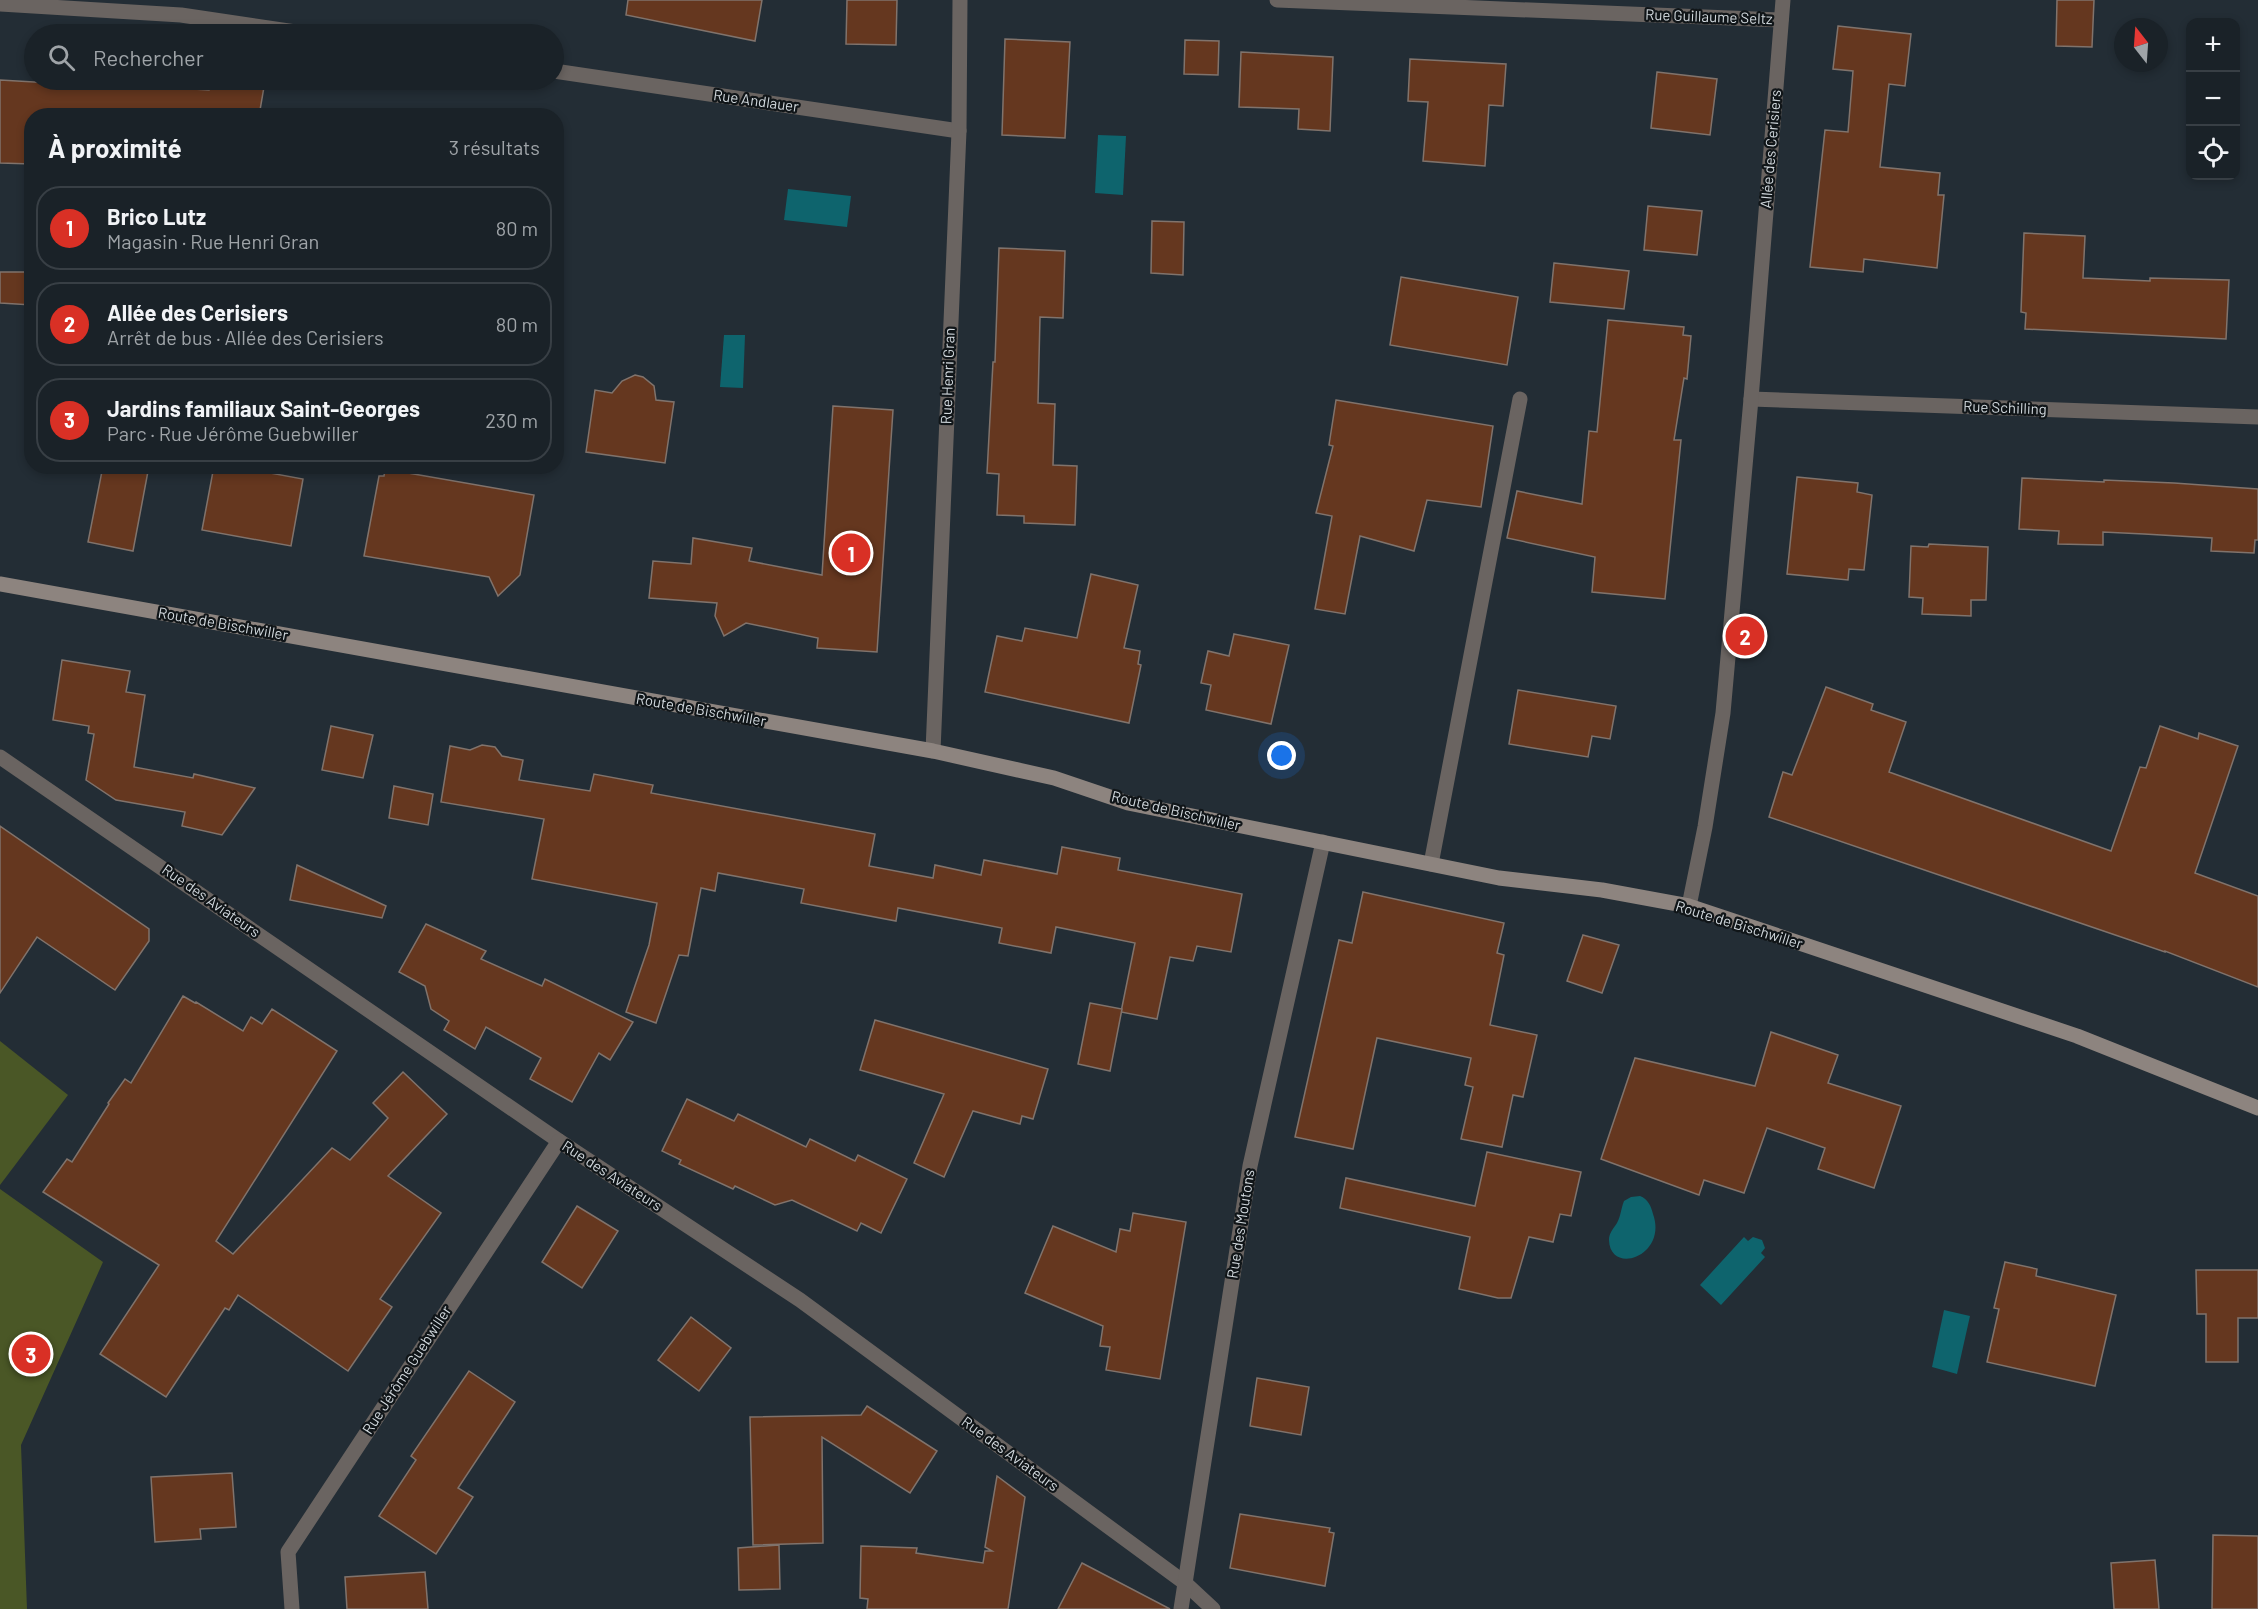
<!DOCTYPE html>
<html lang="fr">
<head>
<meta charset="utf-8">
<style>
	body { margin:0; font-family:Barlow,sans-serif; background:#272f34; color:#f1f3f6 }
	.controls { position:absolute; right:18px; top:18px; display:grid; overflow:hidden; border-radius:12px; box-shadow:0 3px 9px #0003 }
	.controls button { width:54px; height:54px; display:grid; place-items:center; padding:0; border:0; border-bottom:2px solid #383f45; background:#1a2228; color:#f1f3f6; font:30px sans-serif }
	.compass { position:absolute; left:2114px; top:18px; width:54px; height:54px; border-radius:50%; background:#1a2228; box-shadow:0 3px 9px #0003; rotate:343deg }
	.you { position:absolute; left:1282px; top:756px; width:21px; height:21px; margin:-15px; border:4px solid #fff; border-radius:50%; background:#1a73e8; box-shadow:0 0 0 9px #1a73e833 }
	.badge { display:grid; place-items:center; width:39px; height:39px; border-radius:50%; background:#d93025; color:#fff; font-size:20px; font-weight:700 }
	.pin { position:absolute; translate:-50% -50%; border:3px solid #fff; box-shadow:0 2px 6px #0006 }
	.list { margin:0; padding:0; list-style:none }
	h2 { display:flex; justify-content:space-between; align-items:center; height:78px; margin:0; padding:0 24px; font-size:26px }
	h2 small { font-size:20px; font-weight:400; color:#9fa4a8 }
	.list li { display:grid; grid-template-columns:39px 1fr auto; gap:18px; align-items:center; box-sizing:border-box; height:84px; margin:0 12px 12px; padding:0 12px; border:2px solid #383f45; border-radius:24px }
	.list b { display:block; font-size:22px; white-space:nowrap }
	.list p { margin:0; font-size:20px; white-space:nowrap; color:#9fa4a8 }
	.list em { font-size:20px; font-style:normal; color:#9fa4a8 }
	.icon { flex:none; width:33px; height:33px; fill:none; stroke:currentColor; stroke-width:2; stroke-linecap:round; stroke-linejoin:round }
	.map { position:relative; flex:none; width:2258px; height:1609px; overflow:hidden }
	.search { position:absolute; background:#1a2228; box-shadow:0 3px 9px #0003; left:24px; top:24px; width:540px; height:66px; display:flex; align-items:center; gap:15px; box-sizing:border-box; padding:0 21px; border-radius:33px; color:#9fa4a8; font-size:22px }
	.panel { position:absolute; background:#1a2228; box-shadow:0 3px 9px #0003; left:24px; top:108px; width:540px; height:366px; border-radius:24px }
	.map>svg:first-child { display:block }
	.green { fill:#4a5726 }
	.water { fill:#0e646d }
	.building { fill:#65371f; stroke:#80736c; stroke-width:1.5 }
	.lines { fill:none; stroke-linecap:round; stroke-linejoin:round }
	.lane { stroke:#6a6461; stroke-width:15 }
	.street { stroke:#6a6461; stroke-width:15 }
	.secondary { stroke:#8d847f; stroke-width:15 }
	.labels { text-anchor:middle; stroke-width:4.5; stroke-linejoin:round; paint-order:stroke }
	.street-label { font-size:15px; fill:#d1d8dd; stroke:#101518 }
</style>
</head>
<body>
<div class="map">
<svg width="2258" height="1609" viewBox="0 0 2258 1609">
	<rect width="100%" height="100%" fill="#232d35"/>
	<g class="green">
		<polygon points="0,1041 68,1095 0,1185"/>
		<polygon points="0,1189 103,1262 21,1445 27,1609 0,1609"/>
	</g>
	<g class="water">
		<polygon points="1098,135 1126,136 1123,195 1095,193"/>
		<polygon points="788,189 851,196 847,227 784,220"/>
		<polygon points="724,335 745,335 743,388 720,387"/>
		<path d="M1640,1196C1648,1199 1651,1206 1653,1214C1668,1256 1610,1276 1609,1240C1609,1233 1613,1229 1617,1223C1621,1216 1621,1208 1624,1201L1631,1197Z"/>
		<polygon points="1744,1237 1748,1241 1753,1237 1762,1240 1765,1248 1761,1253 1765,1257 1721,1305 1700,1285"/>
		<polygon points="1944,1310 1970,1316 1957,1374 1932,1367"/>
	</g>
	<g class="building">
		<polygon points="628,0 762,0 755,41 626,15"/>
		<polygon points="847,0 897,0 896,45 846,44"/>
		<polygon points="2057,0 2094,0 2092,47 2056,46"/>
		<polygon points="1838,26 1911,34 1905,86 1889,84 1880,167 1940,173 1938,195 1944,195 1937,268 1864,259 1863,272 1810,267 1825,130 1848,132 1853,71 1833,69"/>
		<polygon points="1005,39 1070,42 1065,138 1002,135"/>
		<polygon points="1185,40 1219,41 1218,75 1184,74"/>
		<polygon points="1241,52 1333,57 1330,131 1298,129 1299,109 1239,107"/>
		<polygon points="1410,59 1506,64 1503,106 1489,105 1485,166 1423,161 1428,102 1408,101"/>
		<polygon points="1657,72 1717,79 1710,135 1651,128"/>
		<polygon points="0,80 85,85 86,80 122,80 144,81 143,86 209,90 211,80 217,80 264,87 259,116 32,116 32,164 0,163"/>
		<polygon points="1648,206 1702,211 1697,255 1644,250"/>
		<polygon points="1152,221 1184,222 1183,275 1151,273"/>
		<polygon points="2024,233 2085,236 2083,278 2150,281 2150,278 2229,280 2226,339 2025,329 2026,313 2021,312"/>
		<polygon points="999,248 1065,251 1063,318 1040,317 1038,403 1055,404 1053,465 1077,466 1075,525 1024,523 1024,516 997,515 999,474 987,473 993,362 995,362"/>
		<polygon points="1554,263 1629,271 1624,309 1550,302"/>
		<polygon points="0,272 32,272 32,305 0,303"/>
		<polygon points="1401,277 1518,297 1507,365 1390,345"/>
		<polygon points="1608,320 1684,327 1683,335 1691,336 1687,379 1684,378 1674,440 1681,440 1665,599 1592,592 1595,557 1507,538 1517,491 1582,504 1589,431 1597,432"/>
		<polygon points="635,375 643,377 654,386 656,400 674,402 665,463 586,452 595,390 612,393 622,381"/>
		<polygon points="1336,400 1493,426 1481,507 1427,500 1414,551 1360,536 1345,614 1315,609 1332,516 1316,513 1333,446 1329,445"/>
		<polygon points="833,406 893,410 877,652 817,648 818,638 746,623 724,636 715,616 717,603 649,598 653,561 691,564 693,538 752,548 749,561 822,575"/>
		<polygon points="103,466 149,466 133,551 88,542"/>
		<polygon points="214,466 233,466 303,479 291,546 202,530"/>
		<polygon points="385,469 534,495 520,575 498,596 489,577 364,556 379,476 384,476"/>
		<polygon points="1797,477 1858,483 1857,492 1872,495 1864,570 1849,569 1848,580 1787,574"/>
		<polygon points="2022,478 2104,482 2104,480 2174,483 2258,489 2258,540 2255,540 2254,553 2211,551 2212,538 2144,534 2103,532 2103,545 2058,544 2059,531 2019,529"/>
		<polygon points="1929,544 1988,547 1986,600 1971,600 1971,616 1922,614 1923,598 1909,597 1911,546 1928,547"/>
		<polygon points="1091,574 1138,585 1124,648 1140,651 1138,664 1141,665 1129,723 985,692 997,636 1022,641 1025,628 1077,638"/>
		<polygon points="1234,634 1289,645 1271,724 1206,710 1211,685 1201,683 1208,651 1229,656"/>
		<polygon points="62,660 130,671 126,692 145,695 134,767 193,778 194,774 255,788 222,835 182,826 185,812 116,800 86,780 94,734 88,733 89,726 53,720"/>
		<polygon points="1826,687 1873,704 1871,710 1906,722 1889,772 2111,851 2140,767 2146,768 2160,726 2198,739 2199,733 2238,746 2195,873 2258,896 2258,987 2165,951 2165,952 1769,817 1783,772 1792,775"/>
		<polygon points="1518,690 1616,706 1610,739 1592,736 1588,757 1509,744"/>
		<polygon points="331,726 373,735 363,778 322,770"/>
		<polygon points="482,745 495,747 502,756 523,760 519,780 590,791 594,774 653,785 651,793 875,834 869,866 933,878 935,865 981,875 984,860 1057,874 1062,847 1120,858 1118,870 1242,894 1231,952 1197,946 1193,961 1170,957 1157,1019 1121,1012 1135,943 1056,927 1051,953 999,943 1002,928 898,908 896,921 801,903 804,889 718,873 715,891 701,888 688,956 679,955 656,1023 626,1012 649,945 657,903 532,879 544,819 441,802 450,746 470,750"/>
		<polygon points="394,786 433,794 428,825 389,818"/>
		<polygon points="0,826 149,929 149,941 115,990 37,937 0,993"/>
		<polygon points="297,865 386,906 382,918 290,900"/>
		<polygon points="1363,892 1504,923 1497,953 1504,955 1490,1025 1537,1035 1523,1097 1513,1095 1502,1147 1461,1139 1473,1087 1465,1085 1471,1058 1377,1038 1353,1149 1295,1137 1339,940 1352,943"/>
		<polygon points="426,924 486,951 481,959 542,986 545,979 633,1022 610,1060 599,1053 572,1102 530,1079 541,1058 486,1027 475,1049 444,1030 449,1021 431,1009 425,986 399,972"/>
		<polygon points="1583,935 1619,945 1602,993 1567,981"/>
		<polygon points="183,996 195,1003 196,1002 243,1031 251,1017 262,1024 272,1009 337,1051 216,1241 233,1254 332,1148 350,1160 388,1118 373,1103 403,1072 447,1114 388,1176 441,1213 380,1299 392,1307 348,1371 238,1295 229,1310 225,1308 166,1397 100,1354 159,1265 43,1192 67,1159 72,1162 109,1104 108,1103 125,1079 131,1083"/>
		<polygon points="1090,1003 1122,1009 1110,1071 1078,1064"/>
		<polygon points="875,1020 1048,1069 1033,1119 1022,1116 1020,1124 973,1111 944,1177 914,1163 944,1094 860,1070"/>
		<polygon points="1771,1032 1838,1055 1828,1083 1901,1106 1874,1188 1818,1169 1825,1148 1767,1128 1744,1193 1704,1180 1699,1195 1601,1159 1635,1058 1755,1086"/>
		<polygon points="687,1099 734,1121 738,1114 806,1147 810,1139 855,1161 858,1155 907,1179 881,1233 861,1223 857,1231 792,1200 775,1205 735,1186 733,1189 679,1164 681,1160 662,1151"/>
		<polygon points="1487,1152 1581,1172 1571,1216 1560,1214 1553,1242 1529,1237 1511,1298 1498,1298 1459,1289 1470,1237 1340,1208 1346,1178 1475,1206"/>
		<polygon points="577,1206 618,1231 582,1288 542,1262"/>
		<polygon points="1133,1213 1186,1222 1160,1379 1106,1370 1110,1347 1100,1346 1103,1326 1025,1293 1053,1226 1116,1252 1120,1229 1130,1231"/>
		<polygon points="2005,1262 2037,1269 2036,1276 2116,1295 2095,1386 1987,1362 1999,1309 1994,1308"/>
		<polygon points="2196,1270 2258,1270 2258,1318 2238,1318 2238,1362 2206,1362 2206,1314 2197,1314"/>
		<polygon points="691,1317 731,1348 699,1391 658,1360"/>
		<polygon points="469,1371 515,1402 458,1488 473,1497 436,1554 379,1516 416,1460 411,1456"/>
		<polygon points="1257,1378 1309,1387 1301,1435 1250,1426"/>
		<polygon points="867,1406 937,1451 910,1493 822,1437 823,1543 753,1545 750,1417 861,1415"/>
		<polygon points="232,1473 236,1527 200,1529 201,1539 155,1542 151,1477"/>
		<polygon points="997,1476 1025,1497 1008,1609 867,1609 868,1599 860,1598 861,1546 917,1548 916,1553 983,1563 985,1551 992,1551 985,1547"/>
		<polygon points="1240,1514 1330,1528 1329,1532 1334,1533 1325,1586 1230,1568"/>
		<polygon points="2213,1535 2258,1536 2258,1609 2212,1609"/>
		<polygon points="779,1545 780,1589 739,1590 738,1548"/>
		<polygon points="2155,1560 2159,1609 2114,1609 2111,1563"/>
		<polygon points="1082,1563 1170,1609 1058,1609"/>
		<polygon points="425,1572 428,1609 347,1609 345,1577"/>
	</g>
	<g class="lines">
		<polyline class="lane" points="1431,864 1520,399"/>
		<g class="street">
			<polyline points="1277,0 1781,20"/>
			<polyline points="0,4 181,15 309,34"/>
			<polyline points="554,71 959,131"/>
			<polyline points="1751,399 2258,417"/>
			<polyline points="933,751 959,131 960,0"/>
			<polyline points="0,757 559,1141 800,1300 1185,1583 1213,1609"/>
			<polyline points="1689,906 1705,827 1723,713 1751,399 1783,0"/>
			<polyline points="292,1609 288,1552 559,1141"/>
			<polyline points="1181,1609 1250,1166 1323,842"/>
		</g>
		<polyline class="secondary" points="0,584 933,751 1054,778 1128,803 1499,878 1602,890 1689,906 2077,1036 2258,1108"/>
	</g>
	<g class="labels">
		<g class="street-label">
			<text transform="translate(1709 17) rotate(2)" y="5">Rue Guillaume Seltz</text>
			<text transform="translate(756 101) rotate(8)" y="5">Rue Andlauer</text>
			<text transform="translate(1771 149) rotate(-85)" y="5">Allée des Cerisiers</text>
			<text transform="translate(948 376) rotate(-88)" y="5">Rue Henri Gran</text>
			<text transform="translate(2005 408) rotate(2)" y="5">Rue Schilling</text>
			<text transform="translate(223 624) rotate(10)" y="5">Route de Bischwiller</text>
			<text transform="translate(701 710) rotate(10)" y="5">Route de Bischwiller</text>
			<text transform="translate(1176 811) rotate(13)" y="5">Route de Bischwiller</text>
			<text transform="translate(211 901) rotate(35)" y="5">Rue des Aviateurs</text>
			<text transform="translate(1739 925) rotate(17)" y="5">Route de Bischwiller</text>
			<text transform="translate(612 1176) rotate(33)" y="5">Rue des Aviateurs</text>
			<text transform="translate(1241 1224) rotate(-81)" y="5">Rue des Moutons</text>
			<text transform="translate(407 1370) rotate(-57)" y="5">Rue Jérôme Guebwiller</text>
			<text transform="translate(1010 1454) rotate(36)" y="5">Rue des Aviateurs</text>
		</g>
	</g>
</svg>
<div class="controls">
<button>+</button>
<button>−</button>
<button><svg class="icon" aria-label="locate" viewBox="0 0 24 24"><circle cx="12" cy="12" r="6"/><path d="M12 2v4M12 18v4M2 12h4M18 12h4"/></svg></button>
</div>
<svg class="compass" viewBox="-18 -18 36 36"><path d="M0-13l5 13h-10z" fill="#e53935"/><path d="M0 13l5-13h-10z" fill="#9fa4a8"/></svg>
<div class="you"></div>
<div class="pin badge" style="left:851px;top:553px">1</div>
<div class="pin badge" style="left:1745px;top:636px">2</div>
<div class="pin badge" style="left:31px;top:1354px">3</div>
<div class="search"><svg class="icon" aria-label="search" viewBox="0 0 24 24"><circle cx="10" cy="10" r="6"/><path d="M15 15l6 6"/></svg>Rechercher</div>
<section class="panel">
<h2>À proximité<small>3 résultats</small></h2>
<ul class="list">
<li><span class="badge">1</span><div><b>Brico Lutz</b><p>Magasin · Rue Henri Gran</p></div><em>80 m</em></li>
<li><span class="badge">2</span><div><b>Allée des Cerisiers</b><p>Arrêt de bus · Allée des Cerisiers</p></div><em>80 m</em></li>
<li><span class="badge">3</span><div><b>Jardins familiaux Saint-Georges</b><p>Parc · Rue Jérôme Guebwiller</p></div><em>230 m</em></li>
</ul>
</section>
</div>
</body>
</html>
